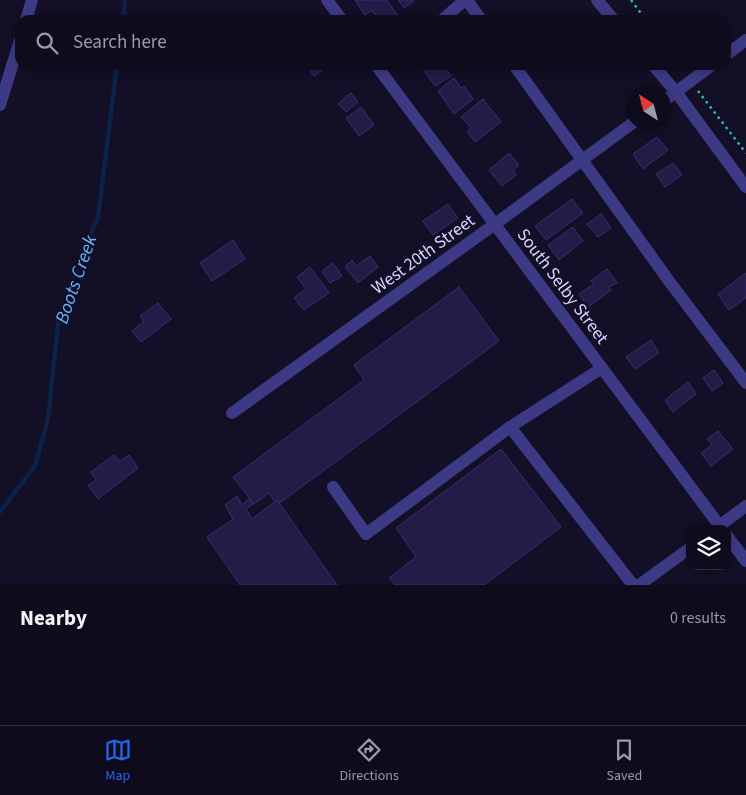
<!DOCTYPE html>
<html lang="en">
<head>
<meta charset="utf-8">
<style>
	body { margin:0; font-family:"Source Sans 3",sans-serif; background:#1c1929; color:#f1f3f6 }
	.controls { position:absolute; right:15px; bottom:15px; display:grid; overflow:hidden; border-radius:10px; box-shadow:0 2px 8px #0003 }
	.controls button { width:45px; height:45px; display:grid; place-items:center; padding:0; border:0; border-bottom:1px solid #2e2b3b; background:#0e0b1c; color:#f1f3f6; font:25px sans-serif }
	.compass { position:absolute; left:626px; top:85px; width:45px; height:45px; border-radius:50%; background:#0e0b1c; box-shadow:0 2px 8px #0003; rotate:324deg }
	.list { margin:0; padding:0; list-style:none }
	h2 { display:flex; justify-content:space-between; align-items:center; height:65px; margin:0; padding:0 20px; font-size:21px }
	h2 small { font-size:16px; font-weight:400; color:#9b9ba3 }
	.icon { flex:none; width:28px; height:28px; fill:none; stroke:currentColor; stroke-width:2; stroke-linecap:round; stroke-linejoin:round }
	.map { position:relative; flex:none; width:746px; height:585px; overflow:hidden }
	.search { position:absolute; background:#0e0b1c; box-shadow:0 2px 8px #0003; left:15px; right:15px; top:15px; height:55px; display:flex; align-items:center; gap:12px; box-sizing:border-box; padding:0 18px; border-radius:15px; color:#9b9ba3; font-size:19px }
	.sheet { height:140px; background:#0e0b1c }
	nav { display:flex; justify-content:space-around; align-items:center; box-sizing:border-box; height:70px; border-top:1px solid #2e2b3b; background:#0e0b1c; font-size:14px; color:#9b9ba3 }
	nav a { display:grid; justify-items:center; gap:2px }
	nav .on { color:#2563eb }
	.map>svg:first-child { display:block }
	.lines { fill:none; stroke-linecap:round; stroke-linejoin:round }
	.stream { stroke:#0c2248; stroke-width:4.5 }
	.building { fill:#241b47; stroke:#3b2d73 }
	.path { stroke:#2fb8b0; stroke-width:2.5; stroke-dasharray:2.5 4; stroke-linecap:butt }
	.minor { stroke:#3d3a85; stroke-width:12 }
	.labels { text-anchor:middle; stroke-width:5; stroke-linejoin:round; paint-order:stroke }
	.street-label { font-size:18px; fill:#d9d4ff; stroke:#130f26 }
	.water-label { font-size:19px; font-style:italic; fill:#62b6ff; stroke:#130f26 }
</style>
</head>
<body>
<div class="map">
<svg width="746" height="585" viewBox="0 0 746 585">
	<rect width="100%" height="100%" fill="#130f26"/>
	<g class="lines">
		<g class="stream">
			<polyline points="123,20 125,0"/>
			<polyline points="0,512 35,466 48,419 58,324 82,252 98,218 117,65"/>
		</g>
	</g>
	<g class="building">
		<polygon points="355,0 387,0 399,18 396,20 378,20 372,10 365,15"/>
		<polygon points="398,0 414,0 414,1 404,8"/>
		<polygon points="306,65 329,65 314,76"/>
		<polygon points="420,65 443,65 451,76 435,86"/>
		<polygon points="454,78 461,88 464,86 473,99 454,114 438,91"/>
		<polygon points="351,93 358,102 346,112 338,104"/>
		<polygon points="483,99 501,122 475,142 467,131 471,128 461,117"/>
		<polygon points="361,107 374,125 359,136 346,118"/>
		<polygon points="657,137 668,150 643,169 633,154"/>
		<polygon points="509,153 519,165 513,170 516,175 502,186 489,170"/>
		<polygon points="673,163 682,175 665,187 656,174"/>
		<polygon points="572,199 583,213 546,240 535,226"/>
		<polygon points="448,204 458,218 433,235 423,221"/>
		<polygon points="601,214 611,228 598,237 587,224"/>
		<polygon points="573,227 583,241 559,260 548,245"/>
		<polygon points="233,240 245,259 212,281 200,263"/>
		<polygon points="370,256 378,267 358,283 345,267 352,260 356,266"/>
		<polygon points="333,263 342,276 330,283 322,271"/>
		<polygon points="310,267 329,293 304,310 294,298 306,289 297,277"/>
		<polygon points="607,269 617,283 609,287 611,290 588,307 579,294 594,284 591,281"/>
		<polygon points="746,273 746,298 729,310 718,294"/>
		<polygon points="459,287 499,341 277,505 269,493 254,504 233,477 364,380 354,365"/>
		<polygon points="158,303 171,319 141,342 132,331 144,322 140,316"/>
		<polygon points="651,340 659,353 635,369 626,357"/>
		<polygon points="714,370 723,383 712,391 703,378"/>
		<polygon points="688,382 696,394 673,412 665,400"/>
		<polygon points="718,431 733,449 711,466 701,453 712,445 707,439"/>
		<polygon points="501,449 561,527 484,585 395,585 389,578 416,557 396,528"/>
		<polygon points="114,455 120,461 129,455 138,468 98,499 88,485 96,480 91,472"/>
		<polygon points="237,496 242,505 249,499 253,504 246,509 252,519 277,500 337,585 240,585 207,537 233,519 225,505"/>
	</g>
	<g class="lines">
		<g class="path">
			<polyline points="631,0 646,20"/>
			<polyline points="679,65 683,70"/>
			<polyline points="698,91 746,153"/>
		</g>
		<g class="minor">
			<polyline points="327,0 342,20"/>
			<polyline points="467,0 481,20"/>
			<polyline points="597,0 614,20"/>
			<polyline points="26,20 32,0"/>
			<polyline points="442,20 465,0"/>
			<polyline points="726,55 746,40"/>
			<polyline points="376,65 722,529"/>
			<polyline points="514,65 669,281 746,383"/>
			<polyline points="653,65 676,92 746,187"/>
			<polyline points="664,101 712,65"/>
			<polyline points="0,105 20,40"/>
			<polyline points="232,413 495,224 634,122"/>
			<polyline points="510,427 602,368"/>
			<polyline points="333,487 366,534 510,427 633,585"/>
			<polyline points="715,529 746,506"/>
			<polyline points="727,536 746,561"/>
			<polyline points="639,585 690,548"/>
		</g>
	</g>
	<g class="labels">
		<g class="street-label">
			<text transform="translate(423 254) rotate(-36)" y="6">West 20th Street</text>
			<text transform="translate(563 286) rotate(53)" y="6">South Selby Street</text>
		</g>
		<g class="water-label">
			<text transform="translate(75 279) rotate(-71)" y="7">Boots Creek</text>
		</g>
	</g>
</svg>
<div class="controls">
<button><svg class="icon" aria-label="layers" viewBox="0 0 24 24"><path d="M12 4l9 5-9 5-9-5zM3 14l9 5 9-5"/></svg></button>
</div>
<svg class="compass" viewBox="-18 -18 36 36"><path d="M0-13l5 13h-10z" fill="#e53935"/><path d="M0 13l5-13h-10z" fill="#9b9ba3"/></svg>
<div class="search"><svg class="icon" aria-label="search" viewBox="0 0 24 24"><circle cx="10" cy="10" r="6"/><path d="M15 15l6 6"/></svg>Search here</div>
</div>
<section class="sheet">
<h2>Nearby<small>0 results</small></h2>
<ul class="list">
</ul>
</section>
<nav>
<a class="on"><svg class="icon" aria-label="map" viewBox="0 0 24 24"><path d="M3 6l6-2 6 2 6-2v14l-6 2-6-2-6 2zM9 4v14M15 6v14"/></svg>Map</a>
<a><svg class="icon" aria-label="directions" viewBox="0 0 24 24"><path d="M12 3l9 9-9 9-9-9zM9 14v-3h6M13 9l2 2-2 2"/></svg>Directions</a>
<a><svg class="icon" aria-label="saved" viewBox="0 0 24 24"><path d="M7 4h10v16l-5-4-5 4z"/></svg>Saved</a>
</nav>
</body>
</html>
